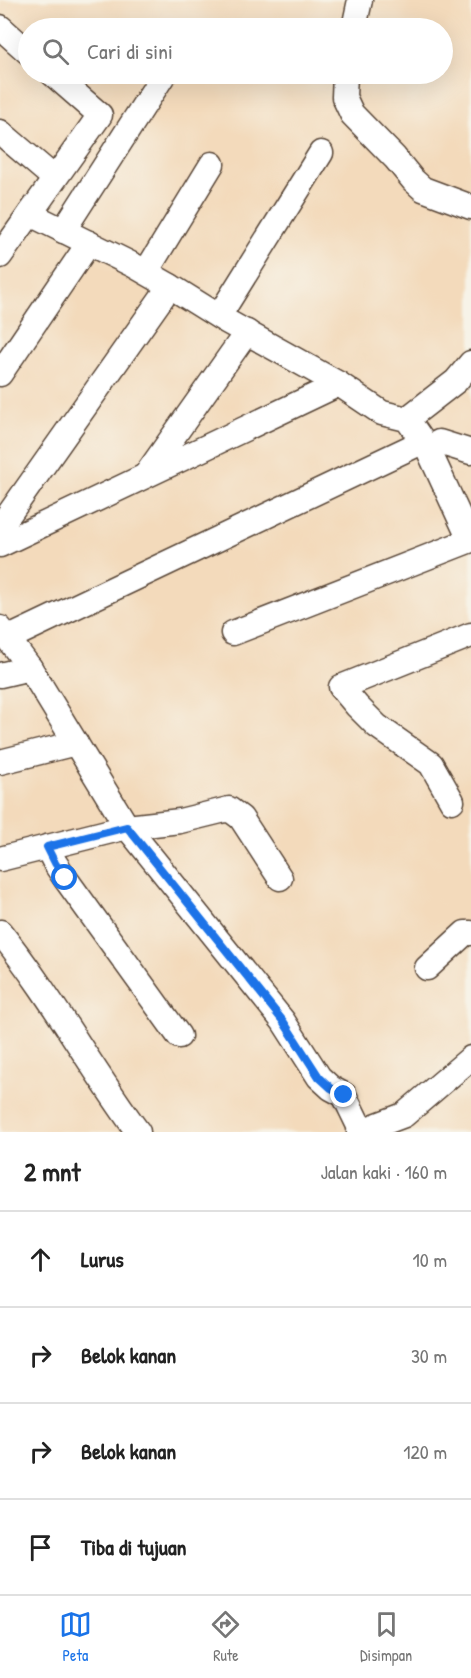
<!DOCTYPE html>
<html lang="id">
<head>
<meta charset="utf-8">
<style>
	body { margin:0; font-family:"Patrick Hand",sans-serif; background:#f6f6f6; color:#222 }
	.stop { position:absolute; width:18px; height:18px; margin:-14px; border:4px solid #1a73e8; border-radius:50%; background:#fff }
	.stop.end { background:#1a73e8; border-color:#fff; box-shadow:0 2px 6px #0008 }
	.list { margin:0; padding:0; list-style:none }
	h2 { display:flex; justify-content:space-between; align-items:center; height:78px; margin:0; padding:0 24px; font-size:26px }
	h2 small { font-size:20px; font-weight:400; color:#767676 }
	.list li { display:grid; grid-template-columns:39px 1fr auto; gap:18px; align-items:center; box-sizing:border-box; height:96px; padding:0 24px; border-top:2px solid #e0e0e0 }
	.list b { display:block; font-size:22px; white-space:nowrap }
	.list em { font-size:20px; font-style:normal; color:#767676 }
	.icon { flex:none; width:33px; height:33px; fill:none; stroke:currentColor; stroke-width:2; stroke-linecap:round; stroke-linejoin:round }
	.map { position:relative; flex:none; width:471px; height:1132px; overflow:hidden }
	.search { position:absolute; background:#fff; box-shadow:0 6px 24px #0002; left:18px; right:18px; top:18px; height:66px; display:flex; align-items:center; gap:15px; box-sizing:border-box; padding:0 21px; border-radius:33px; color:#767676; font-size:22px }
	.sheet { height:462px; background:#fff }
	nav { display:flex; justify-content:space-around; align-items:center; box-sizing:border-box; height:84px; border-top:2px solid #e0e0e0; background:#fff; font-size:16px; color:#767676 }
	nav a { display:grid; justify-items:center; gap:3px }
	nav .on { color:#1a73e8 }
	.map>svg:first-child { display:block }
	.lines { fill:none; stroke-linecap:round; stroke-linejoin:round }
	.minor-casing { stroke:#574436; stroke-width:27 }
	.minor { stroke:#fff; stroke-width:24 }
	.route { stroke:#1a73e8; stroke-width:8 }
</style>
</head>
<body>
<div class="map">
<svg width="471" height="1132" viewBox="0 0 471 1132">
	<rect width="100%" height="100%" fill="#f7f3e8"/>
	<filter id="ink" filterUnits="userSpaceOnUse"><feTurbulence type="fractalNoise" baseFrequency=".0167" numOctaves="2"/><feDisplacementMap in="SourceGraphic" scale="12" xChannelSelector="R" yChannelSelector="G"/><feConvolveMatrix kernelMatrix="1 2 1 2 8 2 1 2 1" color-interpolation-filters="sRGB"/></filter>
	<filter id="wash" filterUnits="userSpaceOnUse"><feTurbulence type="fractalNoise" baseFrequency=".008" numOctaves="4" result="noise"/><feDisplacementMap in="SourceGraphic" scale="24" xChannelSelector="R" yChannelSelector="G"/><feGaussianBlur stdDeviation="1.35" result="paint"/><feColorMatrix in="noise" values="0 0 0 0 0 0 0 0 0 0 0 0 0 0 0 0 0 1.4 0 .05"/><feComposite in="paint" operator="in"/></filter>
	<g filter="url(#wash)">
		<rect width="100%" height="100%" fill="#f3dabb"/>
	</g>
	<g filter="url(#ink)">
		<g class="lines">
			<defs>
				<g id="minor">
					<polyline points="0,27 28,52"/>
					<polyline points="354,28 360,0"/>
					<polyline points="345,74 344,97 352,114 395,158 413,180 423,189 471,207"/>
					<polyline points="0,132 54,178"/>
					<polyline points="30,214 135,266 170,286 226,321 339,384 382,413 407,419 428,449 470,540"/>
					<polyline points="63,231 164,74"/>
					<polyline points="0,256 100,115 53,74"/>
					<polyline points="146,272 212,164"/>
					<polyline points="219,316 321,153"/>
					<polyline points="0,374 89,243"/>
					<polyline points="407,419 456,381 471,363"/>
					<polyline points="428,449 439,442 471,452"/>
					<polyline points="146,475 247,332"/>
					<polyline points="0,527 170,286"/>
					<polyline points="0,545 339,384"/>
					<polyline points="0,628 30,668 127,827 283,1021 319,1077 331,1088 344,1095 361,1130"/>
					<polyline points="233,633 471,540"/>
					<polyline points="9,638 422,442"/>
					<polyline points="0,675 30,668"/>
					<polyline points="0,762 76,743"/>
					<polyline points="452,801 431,764 377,726 357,706 341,687 471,635"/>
					<polyline points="47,847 55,863 65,878 179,1036"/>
					<polyline points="0,859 127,827 180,821 229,809 241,818 280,878"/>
					<path d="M0,932C51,995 90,1067 138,1132"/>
					<polyline points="427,968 465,933 471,933"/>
					<polyline points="359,1132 404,1115 471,1058"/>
				</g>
			</defs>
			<use href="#minor" class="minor-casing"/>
			<use href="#minor" class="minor"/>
		</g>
	</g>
	<g class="lines" filter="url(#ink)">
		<polyline class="route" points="65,878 55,863 47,847 127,827 283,1021 319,1077 331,1088 344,1095"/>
	</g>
</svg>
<div class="stop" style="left:65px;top:878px"></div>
<div class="stop end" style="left:344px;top:1095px"></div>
<div class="search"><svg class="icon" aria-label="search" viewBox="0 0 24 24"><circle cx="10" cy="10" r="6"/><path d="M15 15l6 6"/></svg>Cari di sini</div>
</div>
<section class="sheet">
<h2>2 mnt<small>Jalan kaki · 160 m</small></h2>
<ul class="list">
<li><svg class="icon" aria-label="ahead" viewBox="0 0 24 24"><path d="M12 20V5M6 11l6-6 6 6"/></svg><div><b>Lurus</b></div><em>10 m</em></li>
<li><svg class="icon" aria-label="right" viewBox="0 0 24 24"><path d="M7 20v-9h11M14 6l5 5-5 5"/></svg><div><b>Belok kanan</b></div><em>30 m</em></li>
<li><svg class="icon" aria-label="right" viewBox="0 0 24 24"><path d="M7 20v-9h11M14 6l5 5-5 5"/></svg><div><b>Belok kanan</b></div><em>120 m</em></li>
<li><svg class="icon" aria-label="arrive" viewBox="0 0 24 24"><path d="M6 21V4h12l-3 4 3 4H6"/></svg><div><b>Tiba di tujuan</b></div></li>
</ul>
</section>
<nav>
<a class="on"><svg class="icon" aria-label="map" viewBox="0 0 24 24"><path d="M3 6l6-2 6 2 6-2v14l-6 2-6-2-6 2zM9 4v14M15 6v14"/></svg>Peta</a>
<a><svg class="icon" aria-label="directions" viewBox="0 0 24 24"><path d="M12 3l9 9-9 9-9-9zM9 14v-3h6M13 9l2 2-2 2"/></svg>Rute</a>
<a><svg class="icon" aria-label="saved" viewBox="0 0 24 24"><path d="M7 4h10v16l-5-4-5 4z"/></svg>Disimpan</a>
</nav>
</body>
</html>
